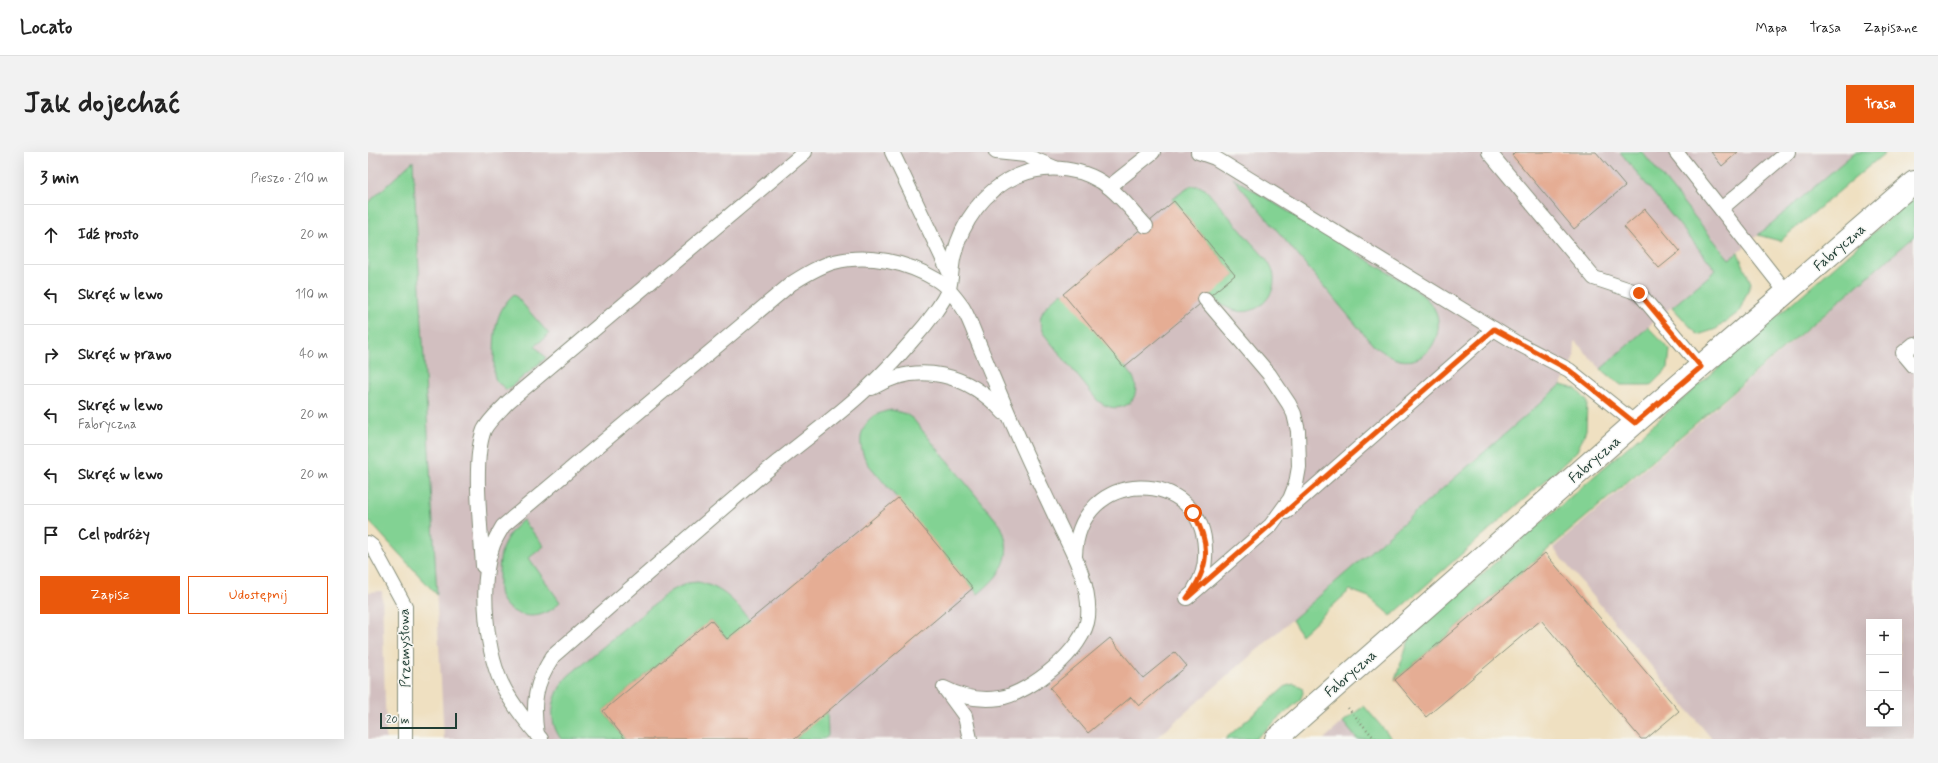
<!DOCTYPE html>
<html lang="pl">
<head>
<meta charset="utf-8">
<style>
	body { margin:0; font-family:Mynerve,sans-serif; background:#f2f2f2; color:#222 }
	.controls { position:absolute; right:12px; bottom:12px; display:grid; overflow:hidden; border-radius:0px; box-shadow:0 4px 16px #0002 }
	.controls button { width:36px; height:36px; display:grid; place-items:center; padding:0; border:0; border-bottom:1px solid #e0e0e0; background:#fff; color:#222; font:20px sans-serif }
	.scale { position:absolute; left:12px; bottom:10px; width:77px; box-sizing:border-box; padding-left:4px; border:2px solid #1f3d34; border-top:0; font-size:11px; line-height:14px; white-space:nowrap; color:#1f3d34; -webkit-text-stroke:3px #f6f6f2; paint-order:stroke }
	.stop { position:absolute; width:12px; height:12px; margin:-9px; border:3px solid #ea580c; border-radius:50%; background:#fff }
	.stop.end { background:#ea580c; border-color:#fff; box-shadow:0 1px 4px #0008 }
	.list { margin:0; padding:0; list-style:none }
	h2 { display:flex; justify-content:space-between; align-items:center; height:52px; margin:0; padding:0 16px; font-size:17px }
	h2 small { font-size:13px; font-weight:400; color:#767676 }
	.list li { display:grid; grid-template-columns:26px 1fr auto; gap:12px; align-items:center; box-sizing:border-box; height:60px; padding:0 16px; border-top:1px solid #e0e0e0 }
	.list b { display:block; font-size:15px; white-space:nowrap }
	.list p { margin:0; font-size:13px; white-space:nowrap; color:#767676 }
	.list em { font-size:13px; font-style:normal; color:#767676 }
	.actions { display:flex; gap:8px; padding:12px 16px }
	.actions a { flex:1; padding:9px 0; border:1px solid #ea580c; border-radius:0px; text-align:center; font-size:14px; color:#ea580c }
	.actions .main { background:#ea580c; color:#fff }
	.icon { flex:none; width:22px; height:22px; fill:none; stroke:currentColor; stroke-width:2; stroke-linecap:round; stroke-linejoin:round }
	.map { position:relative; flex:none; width:1546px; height:587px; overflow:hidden; border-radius:0px }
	header { display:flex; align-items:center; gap:24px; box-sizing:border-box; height:56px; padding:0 20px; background:#fff; border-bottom:1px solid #e0e0e0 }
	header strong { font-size:19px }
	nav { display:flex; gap:22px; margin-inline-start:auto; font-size:14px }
	.intro { display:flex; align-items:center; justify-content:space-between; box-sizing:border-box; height:96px; padding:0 24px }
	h1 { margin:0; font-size:28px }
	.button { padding:10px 18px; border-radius:0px; background:#ea580c; color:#fff; font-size:14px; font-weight:700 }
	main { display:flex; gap:24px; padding:0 24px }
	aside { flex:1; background:#fff; border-radius:0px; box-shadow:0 4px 16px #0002 }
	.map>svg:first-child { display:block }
	.industrial { fill:#d2bfc0; fill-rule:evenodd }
	.green { fill:#82d293; stroke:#508864 }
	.building { fill:#e5ad94 }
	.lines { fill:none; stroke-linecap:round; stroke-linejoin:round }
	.lane-casing { stroke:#878e7a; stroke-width:16 }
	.street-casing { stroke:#878e7a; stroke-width:24 }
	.path { stroke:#878e7a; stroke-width:2.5; stroke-dasharray:1 3; stroke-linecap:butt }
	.lane { stroke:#fff; stroke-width:14 }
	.street { stroke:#fff; stroke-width:22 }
	.route { stroke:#ea580c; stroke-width:5 }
	.labels { text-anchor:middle; stroke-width:3; stroke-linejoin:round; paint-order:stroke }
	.street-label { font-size:14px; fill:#1f3d34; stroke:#f6f6f2 }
</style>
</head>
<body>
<header>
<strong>Locato</strong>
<nav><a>Mapa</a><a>Trasa</a><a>Zapisane</a></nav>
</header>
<div class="intro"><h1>Jak dojechać</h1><a class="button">Trasa</a></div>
<main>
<aside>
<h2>3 min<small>Pieszo · 210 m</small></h2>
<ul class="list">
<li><svg class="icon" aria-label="ahead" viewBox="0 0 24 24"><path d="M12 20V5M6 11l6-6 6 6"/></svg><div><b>Idź prosto</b></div><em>20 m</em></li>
<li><svg class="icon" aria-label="left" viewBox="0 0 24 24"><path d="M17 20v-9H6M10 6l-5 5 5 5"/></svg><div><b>Skręć w lewo</b></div><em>110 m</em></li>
<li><svg class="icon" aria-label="right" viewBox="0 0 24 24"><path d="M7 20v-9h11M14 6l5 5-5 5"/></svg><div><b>Skręć w prawo</b></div><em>40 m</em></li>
<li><svg class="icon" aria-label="left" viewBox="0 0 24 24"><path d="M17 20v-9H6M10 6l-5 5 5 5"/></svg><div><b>Skręć w lewo</b><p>Fabryczna</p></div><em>20 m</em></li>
<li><svg class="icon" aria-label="left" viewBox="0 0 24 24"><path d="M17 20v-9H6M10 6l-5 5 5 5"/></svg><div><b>Skręć w lewo</b></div><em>20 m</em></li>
<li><svg class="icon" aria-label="arrive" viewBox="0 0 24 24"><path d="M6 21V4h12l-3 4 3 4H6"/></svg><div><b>Cel podróży</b></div></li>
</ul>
<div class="actions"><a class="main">Zapisz</a><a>Udostępnij</a></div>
</aside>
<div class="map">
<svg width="1546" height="587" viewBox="0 0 1546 587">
	<rect width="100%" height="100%" fill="#f6f6f2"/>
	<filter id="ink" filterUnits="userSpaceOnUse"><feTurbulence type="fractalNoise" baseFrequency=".025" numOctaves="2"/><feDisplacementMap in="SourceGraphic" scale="8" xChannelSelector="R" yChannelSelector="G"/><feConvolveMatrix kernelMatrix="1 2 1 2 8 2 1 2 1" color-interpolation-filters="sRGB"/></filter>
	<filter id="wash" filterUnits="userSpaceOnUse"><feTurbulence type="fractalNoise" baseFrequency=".012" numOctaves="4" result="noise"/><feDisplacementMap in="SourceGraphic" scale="16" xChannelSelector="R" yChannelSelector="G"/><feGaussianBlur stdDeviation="0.9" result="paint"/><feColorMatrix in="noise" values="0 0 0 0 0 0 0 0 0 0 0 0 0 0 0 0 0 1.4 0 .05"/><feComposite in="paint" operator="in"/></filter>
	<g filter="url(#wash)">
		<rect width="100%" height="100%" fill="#efe0c1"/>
		<g class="industrial">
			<polygon points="0,0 1252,0 1349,118 1291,165 1233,217 1207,189 1206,207 1193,233 787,587 76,587 53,153 0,203"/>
			<polygon points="1274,0 1487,0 1361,108"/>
			<path d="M1546,85V587H1344L1185,396ZM1501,470H1531V572H1501Z"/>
			<polygon points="14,439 18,587 0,587 0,440"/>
			<polygon points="975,570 989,587 956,587"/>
		</g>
		<g class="green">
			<polygon points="1252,0 1274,0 1361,107 1370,101 1383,131 1371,160 1348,177 1330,183 1304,155 1348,118"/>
			<polygon points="1487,0 1518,0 1412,89 1390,83"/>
			<polygon points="45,9 69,443 0,368 0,51"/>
			<path d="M865,26L1041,133C1050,140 1060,146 1066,156C1079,179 1061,214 1032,208C1022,206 1013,198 1005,193Z"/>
			<path d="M823,34H831L837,37C852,54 867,71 881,88C889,97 901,108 905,120C907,126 906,135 903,141C888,168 860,163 842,142L867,123L804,47Z"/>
			<polygon points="1546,45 1546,85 1027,528 1042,485"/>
			<path d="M694,140L764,223C778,248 751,267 729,248L675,181C666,162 681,151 694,140Z"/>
			<path d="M146,142L181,182L167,194L178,206L139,238L128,229L126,222C127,192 122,163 146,142Z"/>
			<polygon points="1280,175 1302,198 1300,216 1283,233 1253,233 1233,217"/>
			<polygon points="1193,233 1208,237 1219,249 1218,278 1209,299 1187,320 1023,464 1001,445 982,438 933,483 924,468"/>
			<path d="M524,258L538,262L545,267L633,374C647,405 633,423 610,442L501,313C484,289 494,262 524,258Z"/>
			<path d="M155,368L176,394L161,406L192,450C188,454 183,459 177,461C162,468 140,462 133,446C130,440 131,433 131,427C131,400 134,386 155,368Z"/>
			<path d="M330,430C356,436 366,449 383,469L359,487L343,468L235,559L257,587H193C178,567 185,541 200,524L302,439L320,431Z"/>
			<polygon points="926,532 934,535 935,541 932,548 887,587 857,587 918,534"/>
			<polygon points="996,554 1024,587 989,587 975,570"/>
			<polygon points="459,559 460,584 456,587 427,587"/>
		</g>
		<g id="blocks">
			<g class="building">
				<polygon points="1147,0 1228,0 1257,34 1206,77 1144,3"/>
				<polygon points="1343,0 1370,0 1354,14"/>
				<polygon points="806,49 867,123 756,215 695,142"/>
				<polygon points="1277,57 1312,99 1291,116 1256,75"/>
				<polygon points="530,346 605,436 427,587 257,587 235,559 343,468 359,487"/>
				<polygon points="1177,401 1311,559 1278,587 1273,587 1173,468 1058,565 1027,528"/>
				<polygon points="742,486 775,526 807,500 819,514 771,554 763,545 720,581 682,536"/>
			</g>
		</g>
	</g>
	<g filter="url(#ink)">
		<use href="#blocks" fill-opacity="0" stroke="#878e7a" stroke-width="1"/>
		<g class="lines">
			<defs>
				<g id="lane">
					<polyline points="524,0 583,124"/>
					<polyline points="628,0 657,3 687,16"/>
					<polyline points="830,0 847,6 1147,190 1201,218 1267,271"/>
					<polyline points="1121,0 1226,126 1271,141 1333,215"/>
					<polyline points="1308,0 1418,140"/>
					<polyline points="741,35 785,0"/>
					<polyline points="1353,57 1420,0"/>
					<polyline points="1546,192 1535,201 1546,214"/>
					<path d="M504,236C551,208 601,222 636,261"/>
					<polyline points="918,360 1126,177"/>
					<polyline points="0,391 5,395 37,454 37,587"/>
					<path d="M707,404C710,313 834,315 837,396C838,410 835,425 827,436"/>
					<path d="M115,414C113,379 104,309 116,278C121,268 133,258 140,250L437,0"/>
					<polyline points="819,446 903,373 922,347 928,332 931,315 930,279 926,262 921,252 901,222 837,147"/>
					<polyline points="578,538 597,564 602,587"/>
					<path d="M169,583C164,551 167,531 185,504C255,443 325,381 396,321C428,294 462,270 493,242C513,224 531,204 548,184C558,173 576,150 581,136C584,125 583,114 586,103C594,70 616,38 649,24C679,11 718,15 743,37C756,48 766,61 778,74"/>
					<path d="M173,587C160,572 147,556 137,538C118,504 111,433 124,396C126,388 131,381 135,374L424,131C437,123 451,114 466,110C500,101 539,110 569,128C579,134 588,146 595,156C602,168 607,183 612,195C624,223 635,250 647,277C660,308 675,338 689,368C703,398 723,431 720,465C717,497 662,541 632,546C612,549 593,545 576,536"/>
				</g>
				<polyline id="street" points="908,587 1267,271 1546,30"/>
			</defs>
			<use href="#lane" class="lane-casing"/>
			<use href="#street" class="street-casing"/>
			<polyline class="path" points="980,556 1007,587"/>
			<use href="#lane" class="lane"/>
			<use href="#street" class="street"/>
		</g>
	</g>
	<g class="lines" filter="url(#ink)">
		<path class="route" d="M825,361C844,393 841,417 819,446L1126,177L1201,218L1267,271L1333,215L1271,141"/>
	</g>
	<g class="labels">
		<g class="street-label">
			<text transform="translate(1471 95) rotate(-41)" y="5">Fabryczna</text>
			<text transform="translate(1226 307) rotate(-41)" y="5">Fabryczna</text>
			<text transform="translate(36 496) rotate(-91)" y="5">Przemysłowa</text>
			<text transform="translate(982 521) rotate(-41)" y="5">Fabryczna</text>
		</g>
	</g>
</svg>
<div class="controls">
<button>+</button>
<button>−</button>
<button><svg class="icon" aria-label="locate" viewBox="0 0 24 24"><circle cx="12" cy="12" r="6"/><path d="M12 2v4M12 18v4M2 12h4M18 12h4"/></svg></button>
</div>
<div class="scale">20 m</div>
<div class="stop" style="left:825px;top:361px"></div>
<div class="stop end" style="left:1271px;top:141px"></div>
</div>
</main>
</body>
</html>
